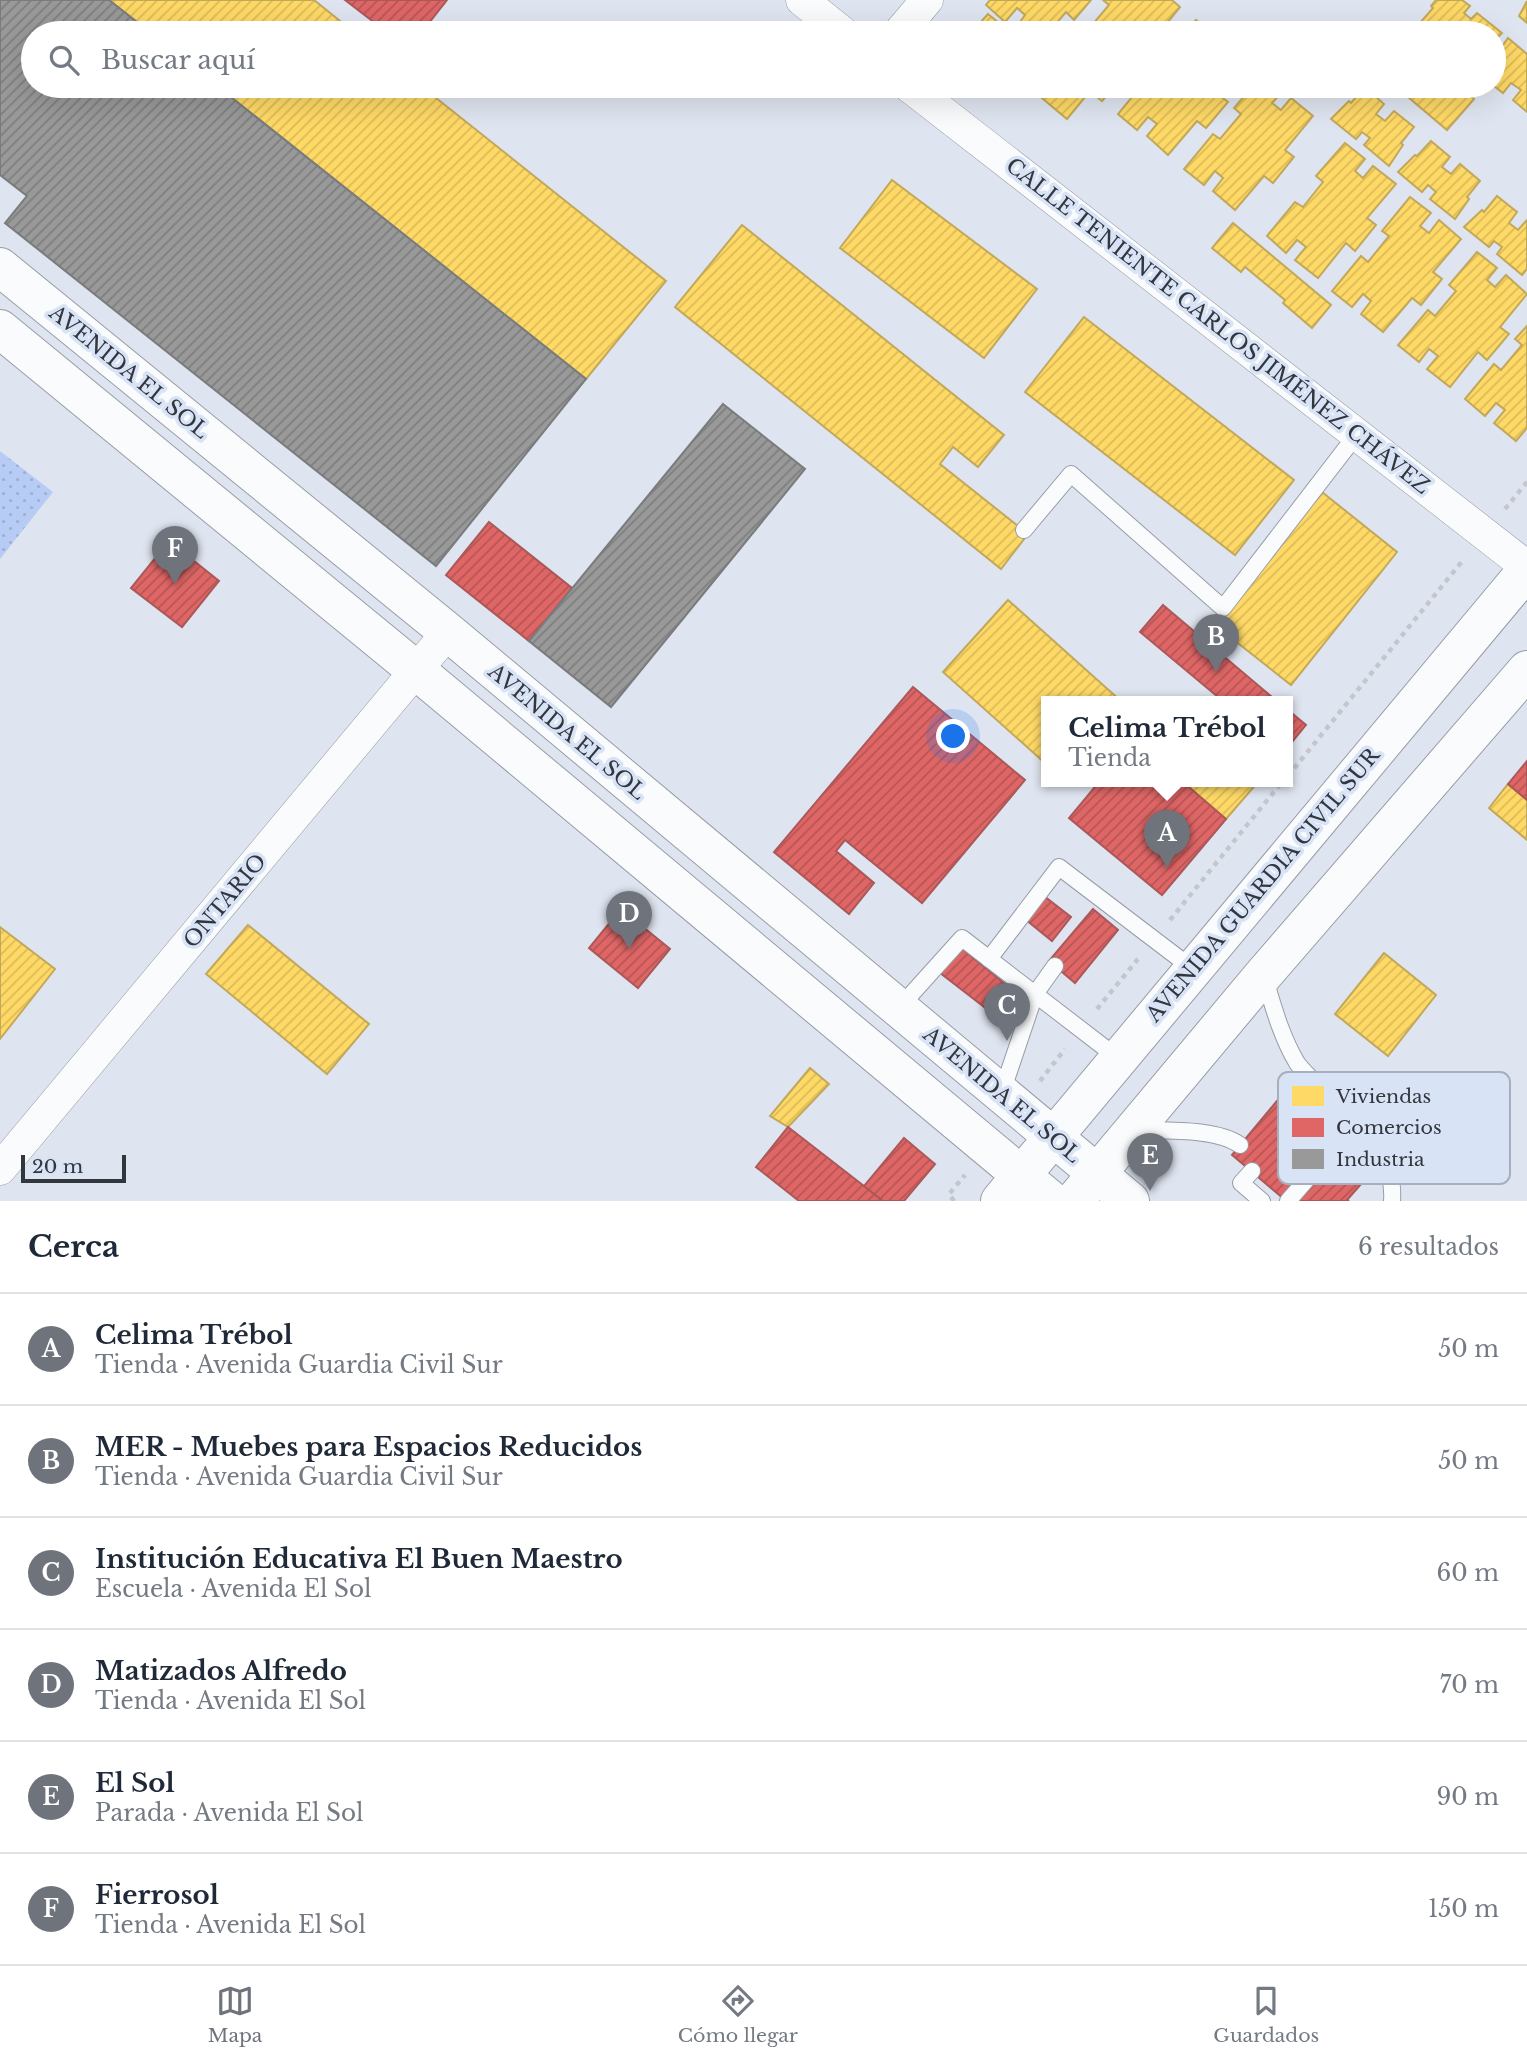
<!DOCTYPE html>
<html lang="es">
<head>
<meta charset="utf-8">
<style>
	body { margin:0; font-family:"Libre Baskerville",serif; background:#f6f6f7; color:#1f2937 }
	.scale { position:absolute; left:21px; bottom:18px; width:105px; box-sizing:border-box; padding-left:7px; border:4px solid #32363d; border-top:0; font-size:19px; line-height:24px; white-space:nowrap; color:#32363d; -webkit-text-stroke:5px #d9e3f6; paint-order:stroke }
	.you { position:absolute; left:954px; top:737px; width:24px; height:24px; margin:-18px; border:5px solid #fff; border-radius:50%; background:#1a73e8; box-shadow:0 0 0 10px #1a73e833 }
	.badge { display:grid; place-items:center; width:46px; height:46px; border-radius:50%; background:#6f737c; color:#fff; font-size:23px; font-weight:700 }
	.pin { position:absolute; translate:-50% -58px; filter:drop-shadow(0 2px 4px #0008) }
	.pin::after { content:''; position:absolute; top:37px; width:24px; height:21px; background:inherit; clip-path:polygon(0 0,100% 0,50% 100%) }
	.popup { position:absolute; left:1041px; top:696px; width:252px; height:91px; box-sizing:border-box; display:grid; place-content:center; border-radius:0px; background:#fff; filter:drop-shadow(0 2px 5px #0005); font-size:23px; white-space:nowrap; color:#747a83 }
	.popup b { font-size:26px; color:#1f2937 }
	.popup::after { content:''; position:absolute; left:50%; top:100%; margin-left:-14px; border:14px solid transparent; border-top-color:#fff }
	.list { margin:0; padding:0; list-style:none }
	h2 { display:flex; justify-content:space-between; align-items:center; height:91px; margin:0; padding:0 28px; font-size:30px }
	h2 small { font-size:23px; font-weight:400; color:#747a83 }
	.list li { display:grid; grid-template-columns:46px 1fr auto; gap:21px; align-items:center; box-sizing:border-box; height:112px; padding:0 28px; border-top:2px solid #e0e1e3 }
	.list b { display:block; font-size:26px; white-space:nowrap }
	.list p { margin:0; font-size:23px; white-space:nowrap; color:#747a83 }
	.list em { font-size:23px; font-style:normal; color:#747a83 }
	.icon { flex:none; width:38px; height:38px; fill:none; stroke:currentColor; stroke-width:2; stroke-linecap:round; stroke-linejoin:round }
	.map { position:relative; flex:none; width:1527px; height:1201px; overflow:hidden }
	.search { position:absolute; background:#fff; box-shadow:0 7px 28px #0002; left:21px; right:21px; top:21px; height:77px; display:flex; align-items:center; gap:18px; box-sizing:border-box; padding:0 24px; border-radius:38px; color:#747a83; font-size:26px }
	.sheet { height:763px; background:#fff }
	nav { display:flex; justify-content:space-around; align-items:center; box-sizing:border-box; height:98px; border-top:2px solid #e0e1e3; background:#fff; font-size:19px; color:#747a83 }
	nav a { display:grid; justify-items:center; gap:4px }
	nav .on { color:#6f737c }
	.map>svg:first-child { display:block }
	.grass { fill:url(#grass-dots) }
	.homes { fill:url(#homes-hatch); stroke:#c2a85a; stroke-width:2 }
	.shops { fill:url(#shops-hatch); stroke:#ac585a; stroke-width:2 }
	.industry { fill:url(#industry-hatch); stroke:#7a7b7d; stroke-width:2 }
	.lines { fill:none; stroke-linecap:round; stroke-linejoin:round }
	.service-casing { stroke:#989ca5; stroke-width:18 }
	.minor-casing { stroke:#989ca5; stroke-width:33 }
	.secondary-casing { stroke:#989ca5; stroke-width:40 }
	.path { stroke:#c4c6cb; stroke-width:4.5; stroke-dasharray:5 5; stroke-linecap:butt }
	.service { stroke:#fafbfd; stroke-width:16 }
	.minor { stroke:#fafbfd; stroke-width:32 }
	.secondary { stroke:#fafbfd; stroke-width:38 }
	.labels { text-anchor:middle; stroke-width:7; stroke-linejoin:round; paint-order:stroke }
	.street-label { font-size:21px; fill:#32363d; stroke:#d9e3f6 }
	.key { fill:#d9e3f6; stroke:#a7afbe; stroke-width:2 }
	.key-label { font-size:19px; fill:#32363d }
</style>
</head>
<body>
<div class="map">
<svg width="1527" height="1201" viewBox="0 0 1527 1201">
	<defs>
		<pattern id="grass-dots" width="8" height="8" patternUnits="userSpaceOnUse" patternTransform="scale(1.75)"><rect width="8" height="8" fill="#b6ccf4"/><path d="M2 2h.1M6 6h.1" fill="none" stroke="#9db0d2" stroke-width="1.8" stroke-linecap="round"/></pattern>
		<pattern id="homes-hatch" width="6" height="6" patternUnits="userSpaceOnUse" patternTransform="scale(1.75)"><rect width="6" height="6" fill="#ffd966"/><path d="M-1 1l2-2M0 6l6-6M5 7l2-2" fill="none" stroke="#dbbb59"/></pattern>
		<pattern id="shops-hatch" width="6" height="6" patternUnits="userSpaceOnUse" patternTransform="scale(1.75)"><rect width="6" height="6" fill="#e06666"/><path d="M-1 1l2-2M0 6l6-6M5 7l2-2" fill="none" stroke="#b65555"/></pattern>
		<pattern id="industry-hatch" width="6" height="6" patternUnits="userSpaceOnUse" patternTransform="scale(1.75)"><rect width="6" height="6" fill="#999"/><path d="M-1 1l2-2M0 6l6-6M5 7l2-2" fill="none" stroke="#7d7e7e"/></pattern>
	</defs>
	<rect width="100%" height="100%" fill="#dfe5f0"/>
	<polygon class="grass" points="0,451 53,492 0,559"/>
	<g class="homes">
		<polygon points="109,0 314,0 355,33 151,33"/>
		<polygon points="990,0 1091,0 1074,20 1066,12 1048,33 1020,33 1015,29 1025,15 1017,8 1005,22 986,5"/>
		<polygon points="1103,0 1172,0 1180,7 1159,33 1073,33 1081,25 1088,30 1109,5"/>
		<polygon points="1436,0 1462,0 1470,6 1464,13 1471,19 1477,13 1502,33 1494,41 1494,33 1452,33 1448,30 1445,33 1431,33 1419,24 1433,8 1431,6"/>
		<polygon points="1527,1 1527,23 1519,16"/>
		<polygon points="988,14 1011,33 971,33"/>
		<polygon points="1196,20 1212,33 1185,33"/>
		<polygon points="1508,38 1527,54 1527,112 1513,100 1521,90 1511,83 1503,93 1494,86 1494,64 1497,61 1494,58"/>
		<polygon points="217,86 421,86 666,281 586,379"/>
		<polygon points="1032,86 1074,86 1086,96 1067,119 1037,94 1039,92"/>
		<polygon points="1084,86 1115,86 1102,101"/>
		<polygon points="1141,86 1227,86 1219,95 1228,102 1206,128 1197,121 1168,155 1147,136 1157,124 1148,117 1137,130 1118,114"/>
		<polygon points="1253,86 1276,86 1283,91 1272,103 1281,110 1291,98 1313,116 1285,150 1294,157 1273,183 1264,176 1235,210 1213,191 1223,178 1215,171 1204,185 1184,169 1213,134 1220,139 1241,114 1234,108"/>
		<polygon points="1395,86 1459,86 1474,99 1447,130"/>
		<polygon points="1365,87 1384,104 1376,114 1385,121 1394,111 1414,127 1401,143 1403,145 1389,166 1364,145 1370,138 1362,132 1356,139 1331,119 1349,101 1351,103"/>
		<polygon points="1431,141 1450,157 1442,167 1451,174 1460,164 1480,181 1467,197 1469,199 1455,219 1430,199 1436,192 1428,185 1422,192 1398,172 1415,155 1417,156"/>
		<polygon points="1345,143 1365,159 1355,171 1363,178 1373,166 1396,184 1367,218 1376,225 1355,251 1346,243 1318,278 1295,260 1306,247 1297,240 1286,253 1267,236 1295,202 1303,207 1323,182 1316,176"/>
		<polygon points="892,180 1037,289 984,358 840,248"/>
		<polygon points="1497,196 1517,212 1509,223 1518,230 1527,220 1527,269 1522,275 1497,254 1502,247 1494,241 1489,247 1464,227 1482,210 1484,212"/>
		<polygon points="1410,197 1431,213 1420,226 1429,233 1439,220 1461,239 1433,272 1442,279 1421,305 1412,298 1383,332 1361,314 1371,301 1363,294 1352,307 1332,291 1361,256 1368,262 1389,236 1382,231"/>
		<polygon points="1233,223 1331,305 1312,328 1283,303 1285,300 1245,267 1241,272 1212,248"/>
		<polygon points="742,225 1004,435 978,467 953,447 940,464 1028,534 1001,569 675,307"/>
		<polygon points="1477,252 1497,268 1487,280 1495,287 1506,275 1527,294 1500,327 1509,334 1487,360 1478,352 1450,387 1427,369 1438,356 1429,349 1419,362 1398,345 1428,310 1435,316 1456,291 1449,285"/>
		<polygon points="1084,317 1294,480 1235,555 1025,392"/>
		<polygon points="1527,326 1527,428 1516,441 1494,423 1505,410 1496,403 1485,416 1465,399 1494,364 1501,370 1522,345 1515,339"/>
		<polygon points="1322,492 1397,552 1291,685 1215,625"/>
		<polygon points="1008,600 1122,702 1046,702 1046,764 943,672"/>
		<polygon points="1183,782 1258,782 1226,819"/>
		<polygon points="1508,784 1527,800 1527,840 1489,808"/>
		<polygon points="248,925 369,1024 327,1074 206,974"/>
		<polygon points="0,927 55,969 0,1039"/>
		<polygon points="1384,953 1436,995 1388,1056 1335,1014"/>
		<polygon points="810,1068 829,1084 788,1127 770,1116"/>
	</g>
	<g class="shops">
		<polygon points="345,0 447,0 421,33 388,33"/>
		<polygon points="489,522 572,588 529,641 446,575"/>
		<polygon points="169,541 219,581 182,627 131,588"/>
		<polygon points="1163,605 1278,702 1224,702 1140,632"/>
		<polygon points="913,687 1025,780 922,903 845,840 836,851 874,883 849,914 774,852"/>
		<polygon points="1288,710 1306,725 1288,747"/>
		<polygon points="1527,761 1527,800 1508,784"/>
		<polygon points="1099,782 1183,782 1226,819 1162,895 1069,818"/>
		<polygon points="1044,896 1071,917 1052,941 1025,919"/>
		<polygon points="621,909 670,949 638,988 589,948"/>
		<polygon points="1093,909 1118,930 1075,983 1049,961"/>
		<polygon points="960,947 1016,993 997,1017 939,972"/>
		<polygon points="1296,1078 1349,1123 1284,1199 1232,1155"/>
		<polygon points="1382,1083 1432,1125 1406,1156 1355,1114"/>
		<polygon points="788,1127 864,1186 883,1201 799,1201 756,1167"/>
		<polygon points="904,1138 935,1164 904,1201 883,1201 864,1186"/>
		<polygon points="1345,1141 1376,1167 1347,1200 1349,1201 1294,1201"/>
	</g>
	<g class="industry">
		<polygon points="0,0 109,0 151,33 33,33 33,86 217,86 586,379 436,566 5,223 27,196 0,175"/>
		<polygon points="723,404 805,469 611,707 529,641"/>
	</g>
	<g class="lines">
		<defs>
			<g id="service">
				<polyline points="1024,530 1071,474 1223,608 1357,434"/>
				<polyline points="989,959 1059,867 1193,969"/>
				<path d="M1264,976C1273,1006 1281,1036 1297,1063C1302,1070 1310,1077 1315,1083C1350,1119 1396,1145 1392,1201"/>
				<polyline points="898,1009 962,938 1118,1058"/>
				<polyline points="1002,1092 1035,994 1055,966"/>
				<path d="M1137,1130C1166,1131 1216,1128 1240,1145"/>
				<polyline points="1252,1171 1241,1183 1262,1201"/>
				<polyline points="1288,1201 1357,1122"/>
			</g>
			<g id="minor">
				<polyline points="802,0 843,33"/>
				<polyline points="899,33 927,0"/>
				<polyline points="909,86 1527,567"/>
				<polyline points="0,1169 448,632"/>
			</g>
			<g id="secondary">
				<polyline points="0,267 448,632 1130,1201"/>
				<polyline points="0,329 417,671 1052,1201"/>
				<polyline points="1000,1201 1527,570"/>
				<polyline points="1074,1201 1264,974 1527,670"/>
			</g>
		</defs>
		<use href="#service" class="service-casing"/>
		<use href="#minor" class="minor-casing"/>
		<use href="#secondary" class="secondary-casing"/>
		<g class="path">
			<polyline points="1505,509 1527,482"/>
			<polyline points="1288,776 1464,559"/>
			<polyline points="1170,920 1282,782"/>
			<polyline points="1097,1009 1138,959"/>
			<polyline points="1040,1081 1065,1049"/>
			<polyline points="954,1201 949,1194 965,1175"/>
		</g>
		<use href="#service" class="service"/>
		<use href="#minor" class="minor"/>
		<use href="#secondary" class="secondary"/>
	</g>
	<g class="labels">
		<g class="street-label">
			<text transform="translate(1218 326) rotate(38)" y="7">CALLE TENIENTE CARLOS JIMÉNEZ CHÁVEZ</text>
			<text transform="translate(129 372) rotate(39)" y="7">AVENIDA EL SOL</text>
			<text transform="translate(567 732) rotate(40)" y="7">AVENIDA EL SOL</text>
			<text transform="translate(1263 885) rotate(-50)" y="7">AVENIDA GUARDIA CIVIL SUR</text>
			<text transform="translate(225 901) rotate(-50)" y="7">ONTARIO</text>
			<text transform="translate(1002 1095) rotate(40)" y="7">AVENIDA EL SOL</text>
		</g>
	</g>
	<rect x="1278" y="1072" width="232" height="112" rx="10" class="key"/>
	<rect x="1292" y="1086" width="32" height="20" fill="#ffd966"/>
	<rect x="1292" y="1118" width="32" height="19" fill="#e06666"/>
	<rect x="1292" y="1149" width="32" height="20" fill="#999"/>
	<g class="key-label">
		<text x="1336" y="1103">Viviendas</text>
		<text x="1336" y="1134">Comercios</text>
		<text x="1336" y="1166">Industria</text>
	</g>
</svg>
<div class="scale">20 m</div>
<div class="you"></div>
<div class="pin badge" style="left:1167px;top:868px">A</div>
<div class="popup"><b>Celima Trébol</b>Tienda</div>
<div class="pin badge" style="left:1216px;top:672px">B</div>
<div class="pin badge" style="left:1007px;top:1041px">C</div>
<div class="pin badge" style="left:629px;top:949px">D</div>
<div class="pin badge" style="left:1150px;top:1191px">E</div>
<div class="pin badge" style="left:175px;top:584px">F</div>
<div class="search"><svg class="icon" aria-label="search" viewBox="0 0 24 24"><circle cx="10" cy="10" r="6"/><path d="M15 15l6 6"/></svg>Buscar aquí</div>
</div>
<section class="sheet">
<h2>Cerca<small>6 resultados</small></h2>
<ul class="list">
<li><span class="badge">A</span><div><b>Celima Trébol</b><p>Tienda · Avenida Guardia Civil Sur</p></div><em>50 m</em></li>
<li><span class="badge">B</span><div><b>MER - Muebes para Espacios Reducidos</b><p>Tienda · Avenida Guardia Civil Sur</p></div><em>50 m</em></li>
<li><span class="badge">C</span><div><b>Institución Educativa El Buen Maestro</b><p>Escuela · Avenida El Sol</p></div><em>60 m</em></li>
<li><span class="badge">D</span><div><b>Matizados Alfredo</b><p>Tienda · Avenida El Sol</p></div><em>70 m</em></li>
<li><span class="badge">E</span><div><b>El Sol</b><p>Parada · Avenida El Sol</p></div><em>90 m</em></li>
<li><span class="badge">F</span><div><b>Fierrosol</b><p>Tienda · Avenida El Sol</p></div><em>150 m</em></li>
</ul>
</section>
<nav>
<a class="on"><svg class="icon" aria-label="map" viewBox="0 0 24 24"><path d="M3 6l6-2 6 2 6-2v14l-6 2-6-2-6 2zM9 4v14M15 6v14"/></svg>Mapa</a>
<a><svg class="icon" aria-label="directions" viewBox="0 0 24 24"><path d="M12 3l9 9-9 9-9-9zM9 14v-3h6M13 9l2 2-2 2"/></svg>Cómo llegar</a>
<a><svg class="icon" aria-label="saved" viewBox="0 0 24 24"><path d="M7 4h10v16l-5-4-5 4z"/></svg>Guardados</a>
</nav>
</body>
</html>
